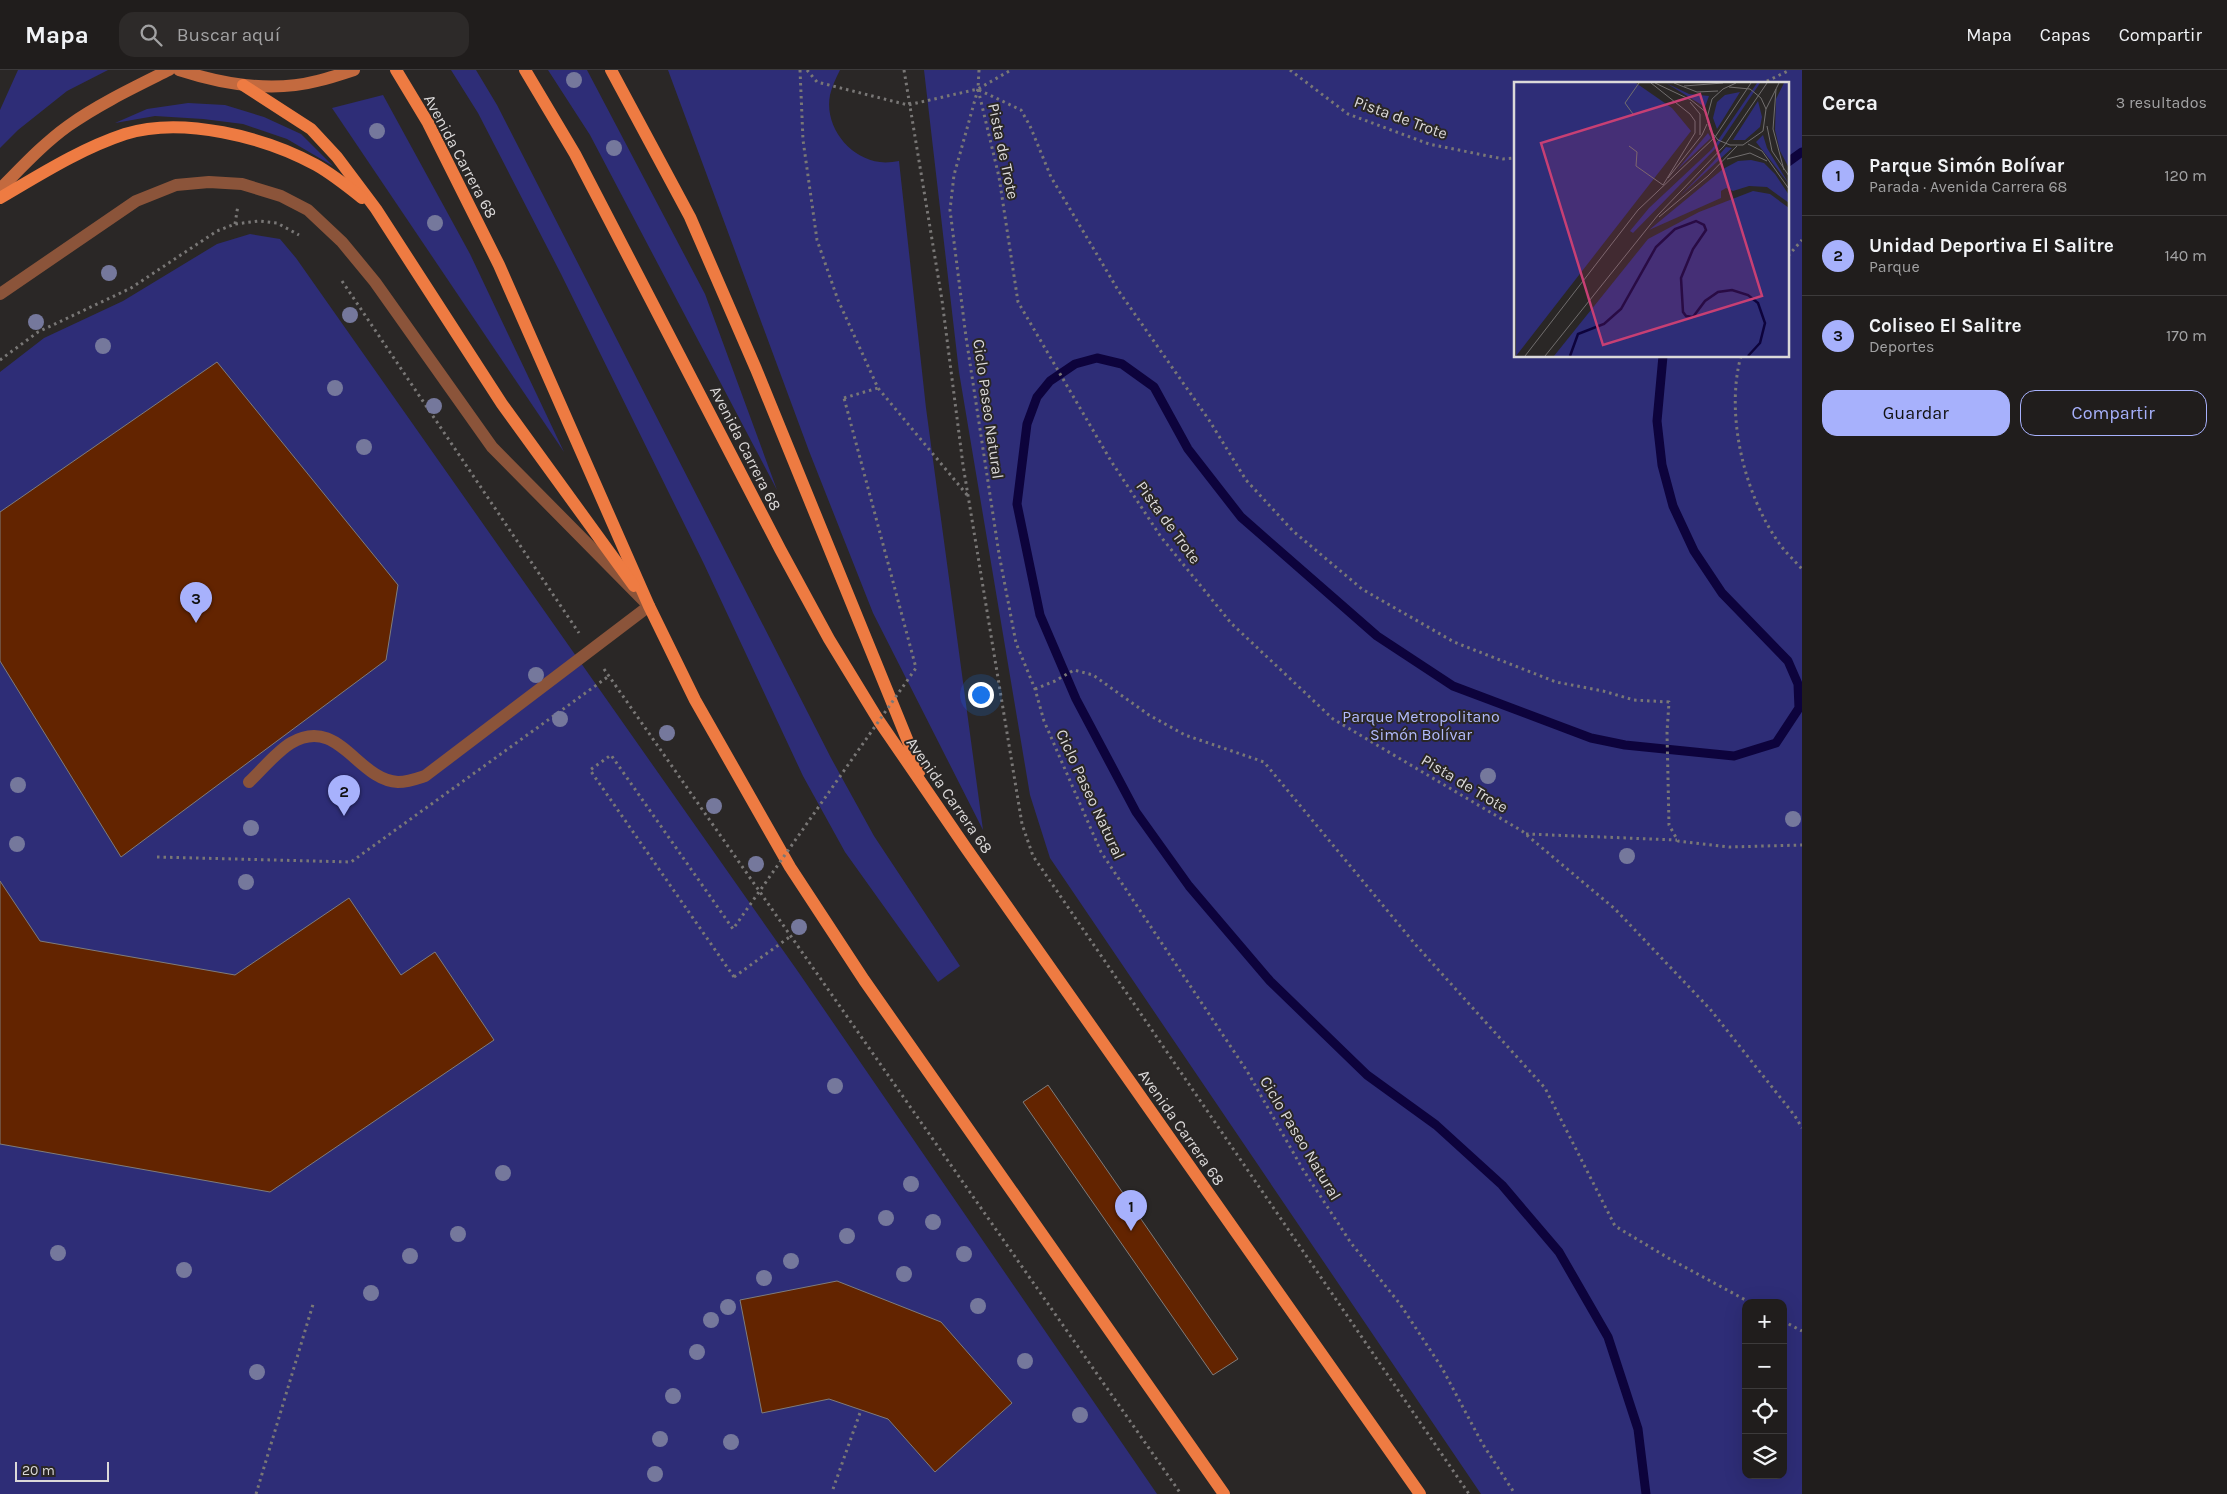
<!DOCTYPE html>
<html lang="es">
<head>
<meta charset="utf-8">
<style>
	body { margin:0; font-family:Karla,sans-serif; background:#2d2a29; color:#f1f3f6 }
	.controls { position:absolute; right:15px; bottom:15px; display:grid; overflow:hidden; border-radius:10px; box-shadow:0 5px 20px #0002 }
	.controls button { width:45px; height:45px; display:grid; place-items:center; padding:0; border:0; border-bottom:1px solid #3d3b3b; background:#201d1c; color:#f1f3f6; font:25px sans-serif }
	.scale { position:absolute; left:15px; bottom:12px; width:94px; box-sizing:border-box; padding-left:5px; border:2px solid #dbd9d9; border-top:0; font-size:14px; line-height:18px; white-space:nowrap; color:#dbd9d9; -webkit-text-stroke:4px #2a2726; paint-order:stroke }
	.you { position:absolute; left:980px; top:624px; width:18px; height:18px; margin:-12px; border:4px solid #fff; border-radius:50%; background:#1a73e8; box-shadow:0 0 0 8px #1a73e833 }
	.badge { display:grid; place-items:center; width:32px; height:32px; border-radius:50%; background:#a7b1fc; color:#111; font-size:16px; font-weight:700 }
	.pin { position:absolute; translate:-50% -41px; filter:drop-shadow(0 1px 2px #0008) }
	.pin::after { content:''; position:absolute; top:26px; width:18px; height:15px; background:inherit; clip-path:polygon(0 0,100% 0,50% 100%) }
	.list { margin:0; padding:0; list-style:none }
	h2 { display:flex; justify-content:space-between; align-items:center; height:65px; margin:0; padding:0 20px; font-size:21px }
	h2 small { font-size:16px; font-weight:400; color:#a2a2a3 }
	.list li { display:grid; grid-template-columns:32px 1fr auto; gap:15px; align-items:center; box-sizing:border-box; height:80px; padding:0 20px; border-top:1px solid #3d3b3b }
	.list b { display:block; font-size:19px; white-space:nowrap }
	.list p { margin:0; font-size:16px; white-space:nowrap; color:#a2a2a3 }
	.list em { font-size:16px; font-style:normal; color:#a2a2a3 }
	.actions { display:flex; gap:10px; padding:15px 20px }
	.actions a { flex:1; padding:11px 0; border:1px solid #a7b1fc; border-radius:15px; text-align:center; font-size:18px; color:#a7b1fc }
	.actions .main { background:#a7b1fc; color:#111 }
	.icon { flex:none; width:28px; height:28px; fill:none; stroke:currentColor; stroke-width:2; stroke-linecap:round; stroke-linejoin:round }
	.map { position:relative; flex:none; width:1802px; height:1424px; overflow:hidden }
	header { display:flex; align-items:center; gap:30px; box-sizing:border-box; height:70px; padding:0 25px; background:#201d1c; border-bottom:1px solid #3d3b3b }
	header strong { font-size:24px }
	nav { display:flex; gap:28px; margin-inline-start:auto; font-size:18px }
	.search { width:350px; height:45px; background:#2d2a29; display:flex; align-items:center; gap:12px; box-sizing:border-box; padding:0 18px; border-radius:15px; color:#a2a2a3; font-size:19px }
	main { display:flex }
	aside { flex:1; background:#201d1c }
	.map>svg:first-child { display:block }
	.green { fill:#2e2d77; fill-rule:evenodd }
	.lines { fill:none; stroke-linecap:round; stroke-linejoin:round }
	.stream { stroke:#0d033c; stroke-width:9 }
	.building { fill:#632400; stroke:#7f7c7b }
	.path { stroke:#797776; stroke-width:3; stroke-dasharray:2.5 4; stroke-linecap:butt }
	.service { stroke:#8b543a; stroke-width:12 }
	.secondary { stroke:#c36a3f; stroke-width:12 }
	.primary { stroke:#ee7b42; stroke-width:12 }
	.path-bridge { stroke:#797776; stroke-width:3; stroke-dasharray:2.5 4; stroke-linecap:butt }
	.tree { fill:#75789c }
	.labels { text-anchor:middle; stroke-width:4; stroke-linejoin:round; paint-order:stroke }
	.street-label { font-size:16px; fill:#dbd9d9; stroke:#2a2726 }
	.park-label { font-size:16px; fill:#b2bbfd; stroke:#2a2726 }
	.inset-river { fill:none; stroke:#0d033c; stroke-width:2.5 }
	.inset-road { fill:none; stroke:#716e6e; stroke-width:1 }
	.view { fill:#c73f74; fill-opacity:0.15; stroke:#c73f74; stroke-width:2.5 }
	.inset-edge { fill:none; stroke:#dbd9d9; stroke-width:2.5 }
</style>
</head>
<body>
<header>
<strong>Mapa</strong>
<div class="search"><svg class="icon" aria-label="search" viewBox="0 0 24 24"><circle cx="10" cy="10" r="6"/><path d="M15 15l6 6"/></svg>Buscar aquí</div>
<nav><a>Mapa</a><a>Capas</a><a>Compartir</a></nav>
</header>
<main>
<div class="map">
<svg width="1802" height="1424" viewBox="0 0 1802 1424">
	<rect width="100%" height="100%" fill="#2a2726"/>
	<g class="green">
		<polygon points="18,0 108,0 67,21 18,60 0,78 0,40"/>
		<polygon points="451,0 476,0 497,35 831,688 874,766 960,896 938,912 845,782 803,706 704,494 561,204 478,43"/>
		<polygon points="548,0 587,0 705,224 777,420 590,65"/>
		<path d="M668,0H840C836,8 832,16 830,25C824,56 849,88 880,92C886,93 893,92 899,91L926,338L983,760L873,543L809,381Z"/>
		<path d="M924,0H1802V1424H1481L1050,788L1030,725L959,302ZM1516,14H1788V286H1516ZM1746,1233H1783V1405H1746Z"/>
		<polygon points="383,25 470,184 564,382 332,38"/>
		<polygon points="188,33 225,35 264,47 301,64 333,96 287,69 243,54 203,49 155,46 115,53 147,39"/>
		<polygon points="250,164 280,169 296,188 799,903 1157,1424 0,1424 0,302 44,268 123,231 217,174"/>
	</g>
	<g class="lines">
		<g class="stream">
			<polyline points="1788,92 1802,82"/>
			<polyline points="1646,1424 1638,1359 1608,1267 1559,1182 1502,1115 1436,1055 1367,1005 1270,911 1189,816 1136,742 1076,629 1040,545 1017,434 1027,354 1037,327 1050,311 1075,294 1097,288 1122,294 1154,317 1188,379 1241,447 1377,566 1453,616 1591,668 1625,675 1734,686 1776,673 1799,638 1798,614 1788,591 1722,523 1694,481 1673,436 1662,395 1657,351 1663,286"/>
		</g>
	</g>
	<g class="building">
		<polygon points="217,292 398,515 386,590 121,787 0,591 0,442"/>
		<polygon points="0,811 40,871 235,905 349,828 401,905 435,882 494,970 270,1122 0,1074"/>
		<polygon points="1048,1015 1238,1289 1213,1305 1023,1032"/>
		<polygon points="837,1211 941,1252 1012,1333 935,1402 888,1349 829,1329 762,1343 740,1230"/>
	</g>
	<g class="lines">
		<g class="path">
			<polyline points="800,0 803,70 817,170 838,230 878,318 968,426"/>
			<polyline points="807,0 817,12 908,35 978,19 1011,0"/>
			<polyline points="904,0 942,230 963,395 1022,754 1033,786 1469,1424"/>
			<polyline points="979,0 978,19 999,107 1018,232 1111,391 1161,467 1231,553 1333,649 1522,761 1615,839 1710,939 1795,1046 1802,1058"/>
			<polyline points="1290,0 1348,44 1429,74 1503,89 1516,88"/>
			<polyline points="1761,14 1790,0"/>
			<polyline points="978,19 954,105 950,140 966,267 999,484 1016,573 1035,619 1044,651 1101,782 1247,1001 1302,1098 1351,1173 1400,1234 1442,1298 1482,1373 1515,1424"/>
			<polyline points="979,20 1021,40 1030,56 1051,107 1118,220 1209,350 1246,410 1293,461 1362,519 1454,572 1556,612 1603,621 1634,630 1669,632 1667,662 1669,755 1678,771 1729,777 1802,775"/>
			<polyline points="235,154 238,135"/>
			<polyline points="1788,186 1802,170"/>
			<polyline points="342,211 579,563"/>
			<path d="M1741,286C1725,344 1744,424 1779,473C1785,482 1794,490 1802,499"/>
			<polyline points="0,290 38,262 131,218 217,161 235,154 259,151 277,153 299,165"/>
			<polyline points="844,328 878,318"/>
			<polyline points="604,599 1181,1424"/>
			<polyline points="1035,619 1055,611 1074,600 1093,605 1149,645 1185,665 1264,692 1415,874 1545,1018 1615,1156 1670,1189 1751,1233"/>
			<polyline points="1526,764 1677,770"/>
			<polyline points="157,787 351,792 609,606"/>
			<polyline points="734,907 791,866"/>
			<polyline points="1783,1251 1802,1261"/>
			<polyline points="833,1419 861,1340"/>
			<polyline points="256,1424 314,1231"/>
		</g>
		<path class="service" d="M0,224L136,131L176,115L209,112L242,114L281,126L308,140L342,172L375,212L492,377L649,536L425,706C416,709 408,712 398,712C357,710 339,645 291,673C276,682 262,700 249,712"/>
		<g class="secondary">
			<path d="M179,0C222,14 271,23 317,11C330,8 342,4 354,0"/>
			<path d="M0,119C22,97 43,74 68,56C99,34 135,17 169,0"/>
		</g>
		<g class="primary">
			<polyline points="396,0 428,53 499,195 649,536 695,630 790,797 864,910 1224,1424"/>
			<polyline points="525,0 575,84 780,479 829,569 879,651 966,778 1420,1424"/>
			<polyline points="611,0 690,147 756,299 920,701"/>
			<polyline points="243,15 311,59 337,87 376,139 502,334 634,516"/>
			<path d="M0,128C41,104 80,79 125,64C182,46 265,67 316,95C332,104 347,116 362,128"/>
		</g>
		<polyline class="path-bridge" points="734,907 590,700 611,685 733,859 916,598 844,328"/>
	</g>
	<g class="tree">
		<circle cx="574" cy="10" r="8"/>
		<circle cx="377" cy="61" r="8"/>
		<circle cx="614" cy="78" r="8"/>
		<circle cx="435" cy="153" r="8"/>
		<circle cx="109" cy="203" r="8"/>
		<circle cx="350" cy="245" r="8"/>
		<circle cx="36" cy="252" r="8"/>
		<circle cx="103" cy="276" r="8"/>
		<circle cx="335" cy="318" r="8"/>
		<circle cx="434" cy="336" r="8"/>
		<circle cx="364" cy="377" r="8"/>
		<circle cx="536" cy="605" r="8"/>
		<circle cx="560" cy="649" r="8"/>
		<circle cx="667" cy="663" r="8"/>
		<circle cx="1488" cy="706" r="8"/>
		<circle cx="18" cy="715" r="8"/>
		<circle cx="714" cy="736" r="8"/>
		<circle cx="1793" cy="749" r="8"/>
		<circle cx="251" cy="758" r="8"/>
		<circle cx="17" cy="774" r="8"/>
		<circle cx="1627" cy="786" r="8"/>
		<circle cx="756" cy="794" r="8"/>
		<circle cx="246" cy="812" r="8"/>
		<circle cx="799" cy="857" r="8"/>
		<circle cx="835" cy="1016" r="8"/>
		<circle cx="503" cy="1103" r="8"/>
		<circle cx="911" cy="1114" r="8"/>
		<circle cx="886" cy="1148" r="8"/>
		<circle cx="933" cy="1152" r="8"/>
		<circle cx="458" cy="1164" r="8"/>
		<circle cx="847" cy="1166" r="8"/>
		<circle cx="58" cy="1183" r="8"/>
		<circle cx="964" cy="1184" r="8"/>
		<circle cx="410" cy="1186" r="8"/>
		<circle cx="791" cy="1191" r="8"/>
		<circle cx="184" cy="1200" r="8"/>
		<circle cx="904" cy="1204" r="8"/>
		<circle cx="764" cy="1208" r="8"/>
		<circle cx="371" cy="1223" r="8"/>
		<circle cx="978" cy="1236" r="8"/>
		<circle cx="728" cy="1237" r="8"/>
		<circle cx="711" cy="1250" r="8"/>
		<circle cx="697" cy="1282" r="8"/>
		<circle cx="1025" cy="1291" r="8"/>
		<circle cx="257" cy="1302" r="8"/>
		<circle cx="673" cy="1326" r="8"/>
		<circle cx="1080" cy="1345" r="8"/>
		<circle cx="660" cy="1369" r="8"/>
		<circle cx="731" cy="1372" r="8"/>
		<circle cx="655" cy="1404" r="8"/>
	</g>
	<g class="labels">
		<g class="street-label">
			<text transform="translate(1401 47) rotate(20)" y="6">Pista de Trote</text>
			<text transform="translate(1004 81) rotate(78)" y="6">Pista de Trote</text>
			<text transform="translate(461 86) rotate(62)" y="6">Avenida Carrera 68</text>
			<text transform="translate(989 339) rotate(82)" y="6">Ciclo Paseo Natural</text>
			<text transform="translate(746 378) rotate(63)" y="6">Avenida Carrera 68</text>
			<text transform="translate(1169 452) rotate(54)" y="6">Pista de Trote</text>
			<text transform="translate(1465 713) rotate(31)" y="6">Pista de Trote</text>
			<text transform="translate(1091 724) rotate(65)" y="6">Ciclo Paseo Natural</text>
			<text transform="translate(950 725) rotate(55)" y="6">Avenida Carrera 68</text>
			<text transform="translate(1182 1057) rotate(55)" y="6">Avenida Carrera 68</text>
			<text transform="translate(1301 1068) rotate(59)" y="6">Ciclo Paseo Natural</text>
		</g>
		<g class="park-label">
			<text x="1421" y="652">Parque Metropolitano<tspan x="1421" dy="18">Simón Bolívar</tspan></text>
		</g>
	</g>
	<g transform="translate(1514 12)">
		<rect width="275" height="275" fill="#2a2726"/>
		<path d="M0,1H122L158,26L177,49L2,274ZM152,1L175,12L195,14L191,25ZM243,1H246L203,65L119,151L116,149L135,126L198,67ZM270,1H275V86L266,69L261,48L262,17ZM226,10L203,47L199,36L203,20L211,13ZM244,19L248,35L246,45L231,58H219ZM194,51L197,56L163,88ZM249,53L253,66L275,102L242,60ZM212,65L218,66L166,114L199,80ZM237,78L250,81L261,92L275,113V121L253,105L235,104L219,109L212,106L207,109V116L135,148L209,87L224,79ZM239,109L256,112L275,126V274H40L134,157L185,130Z" fill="#2e2d77"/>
		<path class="inset-river" d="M56,274L64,252L90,242L107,227L142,165L161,147L182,139L190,143L192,148L179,167L167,196L169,230L172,234L179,235L191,219L204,210L218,208L234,213L244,221L251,241L246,261L234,274"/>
		<path class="inset-road" d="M141,1L177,18L193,31M160,1L183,10L204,9M170,4L209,1M215,5L236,7L247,16L252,27L249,49L229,63H216L204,58L196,48L193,36L198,17L209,7L222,1M262,7L259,47L270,88M176,20L186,32V53M252,27L265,1M119,32L111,21L125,1M253,44L258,69L275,94M234,62L248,69L275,107M115,64L123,70L122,84L149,103L181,51V39L176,32L137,1M213,77L236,71L253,79M154,96L188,53L193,42M145,135L194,94L223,64M11,274L124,128L201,55L237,1M31,274L144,133L210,64L253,1"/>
		<path class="view" d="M186,12L248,214L89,263L27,61Z"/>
		<rect width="275" height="275" class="inset-edge"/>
	</g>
</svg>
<div class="controls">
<button>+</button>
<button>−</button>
<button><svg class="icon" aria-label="locate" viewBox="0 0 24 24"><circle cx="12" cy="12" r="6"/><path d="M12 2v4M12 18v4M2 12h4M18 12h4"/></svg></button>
<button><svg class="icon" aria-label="layers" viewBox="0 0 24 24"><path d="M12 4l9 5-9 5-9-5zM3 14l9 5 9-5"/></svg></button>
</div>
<div class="scale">20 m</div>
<div class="you"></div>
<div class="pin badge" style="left:1131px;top:1161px">1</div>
<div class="pin badge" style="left:344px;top:746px">2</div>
<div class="pin badge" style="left:196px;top:553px">3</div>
</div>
<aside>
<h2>Cerca<small>3 resultados</small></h2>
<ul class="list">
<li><span class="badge">1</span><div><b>Parque Simón Bolívar</b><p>Parada · Avenida Carrera 68</p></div><em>120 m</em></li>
<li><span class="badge">2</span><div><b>Unidad Deportiva El Salitre</b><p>Parque</p></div><em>140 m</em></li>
<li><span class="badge">3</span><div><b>Coliseo El Salitre</b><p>Deportes</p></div><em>170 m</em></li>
</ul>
<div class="actions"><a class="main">Guardar</a><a>Compartir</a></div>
</aside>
</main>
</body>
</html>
